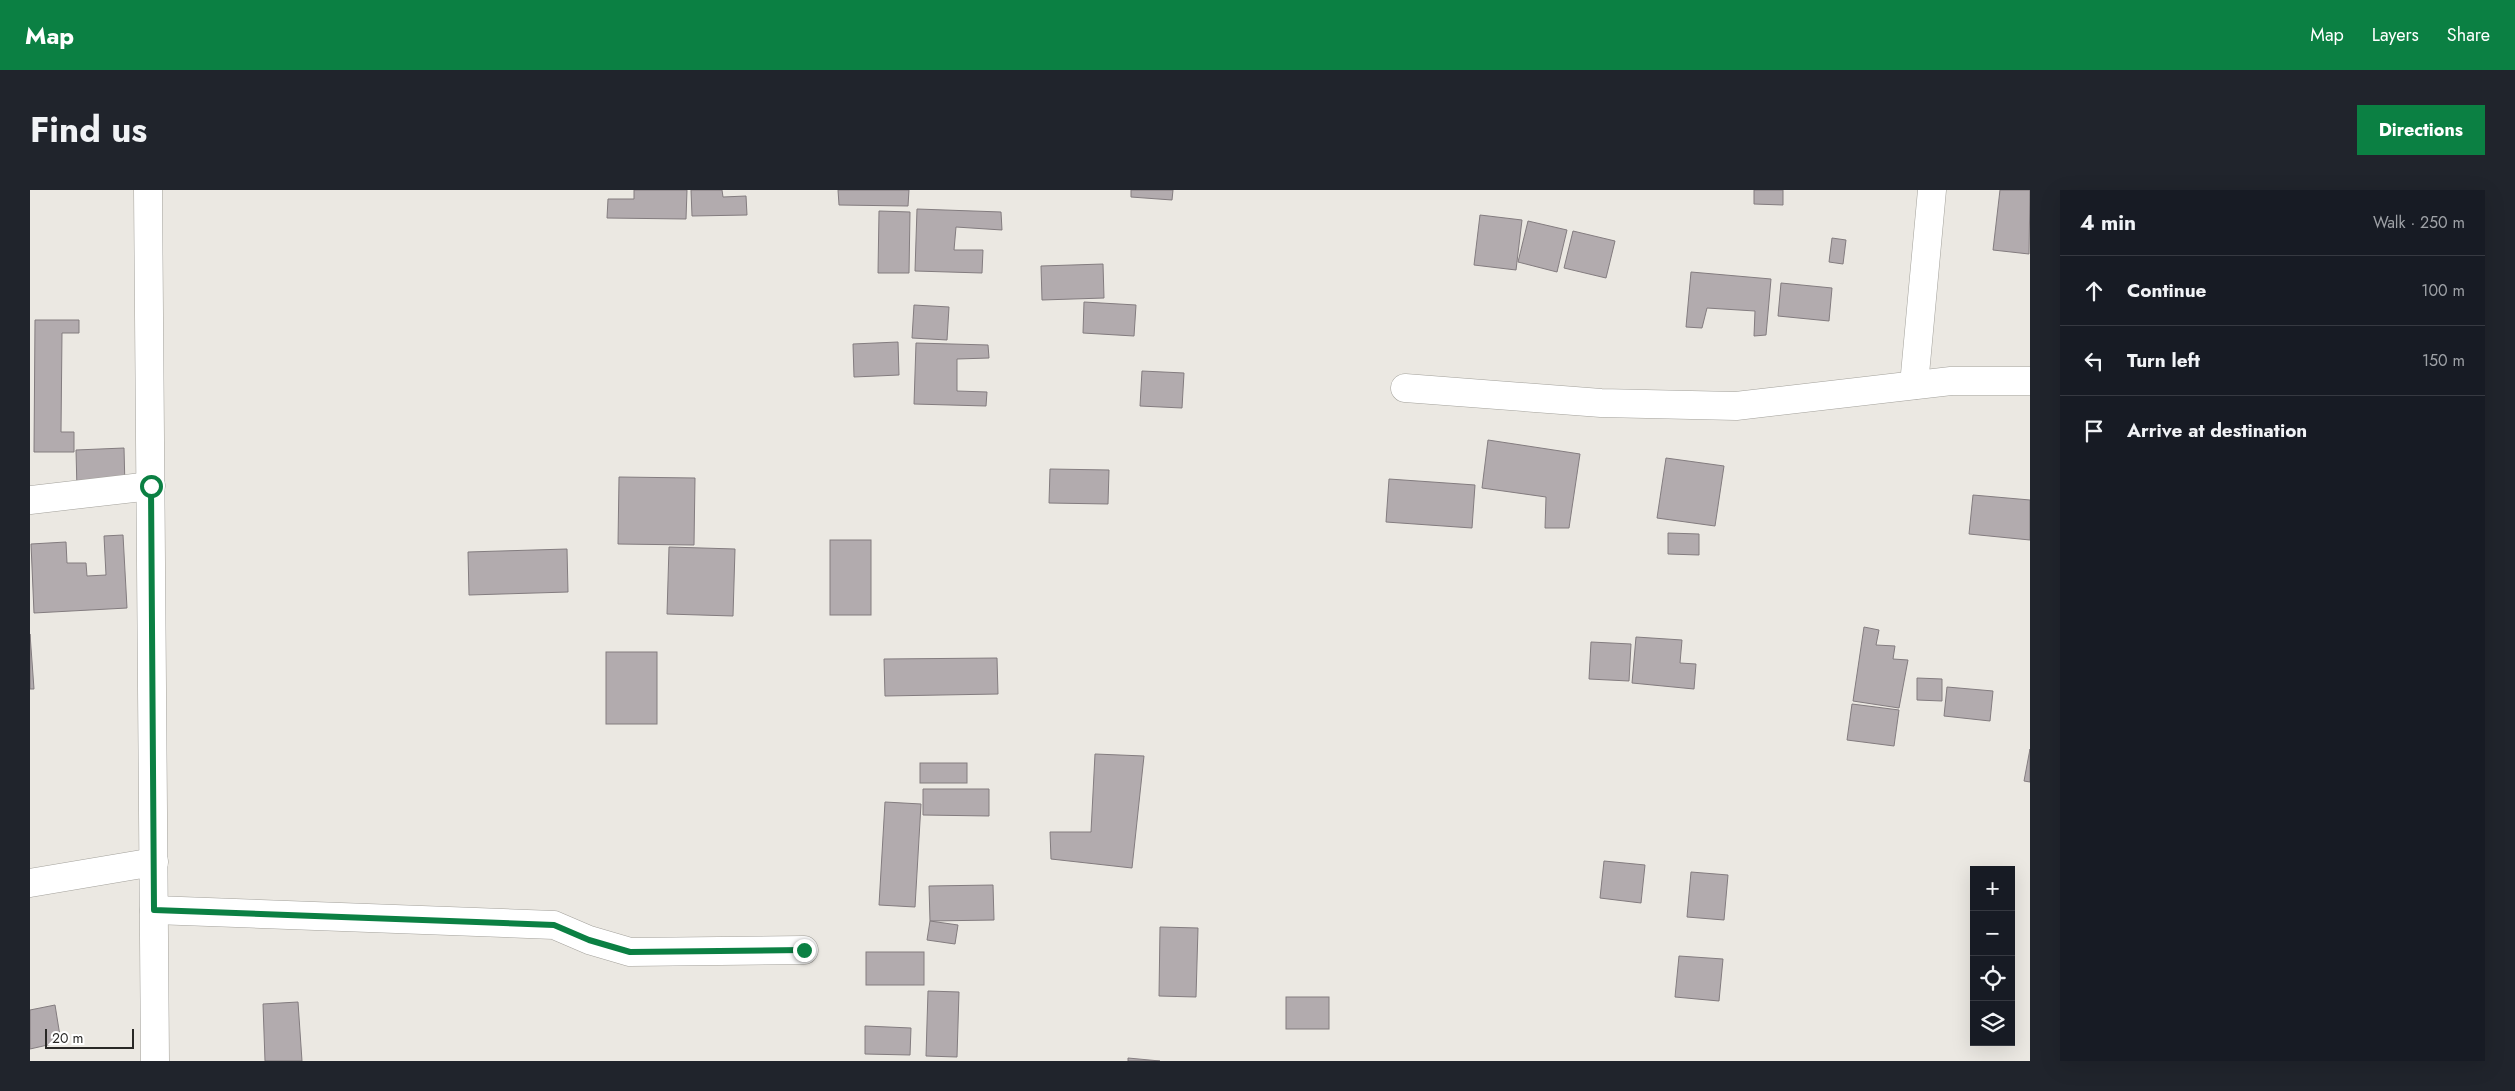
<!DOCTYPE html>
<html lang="en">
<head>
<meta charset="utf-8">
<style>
	body { margin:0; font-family:Jost,sans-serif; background:#20242c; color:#f1f3f6 }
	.controls { position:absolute; right:15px; bottom:15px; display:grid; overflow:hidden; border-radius:0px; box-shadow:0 5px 20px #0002 }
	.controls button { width:45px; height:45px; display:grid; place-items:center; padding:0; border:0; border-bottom:1px solid #363941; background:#171b24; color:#f1f3f6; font:25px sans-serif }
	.scale { position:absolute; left:15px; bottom:12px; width:89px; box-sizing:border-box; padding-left:5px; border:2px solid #292826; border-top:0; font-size:14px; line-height:18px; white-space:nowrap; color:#292826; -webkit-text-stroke:4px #fff; paint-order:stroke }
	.stop { position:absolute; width:15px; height:15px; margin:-11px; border:4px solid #0b8043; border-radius:50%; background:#fff }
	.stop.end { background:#0b8043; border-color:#fff; box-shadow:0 1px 5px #0008 }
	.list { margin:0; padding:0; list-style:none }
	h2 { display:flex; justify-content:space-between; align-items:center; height:65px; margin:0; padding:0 20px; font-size:21px }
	h2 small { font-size:16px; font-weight:400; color:#9ea1a6 }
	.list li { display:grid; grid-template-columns:32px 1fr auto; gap:15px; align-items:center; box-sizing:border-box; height:70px; padding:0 20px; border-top:1px solid #363941 }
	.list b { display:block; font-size:19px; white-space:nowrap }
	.list em { font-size:16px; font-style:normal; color:#9ea1a6 }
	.icon { flex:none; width:28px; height:28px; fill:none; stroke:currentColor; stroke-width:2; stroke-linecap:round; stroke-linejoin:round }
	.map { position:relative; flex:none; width:2000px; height:871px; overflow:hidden; border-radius:0px }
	header { display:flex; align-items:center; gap:30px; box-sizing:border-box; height:70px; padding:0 25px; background:#0b8043; color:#fff }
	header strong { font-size:24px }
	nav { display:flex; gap:28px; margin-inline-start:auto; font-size:18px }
	.intro { display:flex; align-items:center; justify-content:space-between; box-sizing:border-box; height:120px; padding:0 30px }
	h1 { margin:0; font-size:35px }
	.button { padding:12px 22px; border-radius:0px; background:#0b8043; color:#fff; font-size:18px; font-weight:700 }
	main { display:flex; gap:30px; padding:0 30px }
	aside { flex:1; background:#171b24; border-radius:0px; box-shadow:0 5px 20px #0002 }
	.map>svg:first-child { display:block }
	.building { fill:#b2abae; stroke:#837c7f }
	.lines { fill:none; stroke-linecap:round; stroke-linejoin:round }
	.street-casing { stroke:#a3a19b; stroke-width:29 }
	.street { stroke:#fff; stroke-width:28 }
	.route { stroke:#0b8043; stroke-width:6 }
</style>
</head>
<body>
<header>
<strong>Map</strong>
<nav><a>Map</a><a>Layers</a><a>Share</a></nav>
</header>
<div class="intro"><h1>Find us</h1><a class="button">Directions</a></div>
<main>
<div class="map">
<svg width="2000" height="871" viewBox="0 0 2000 871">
	<rect width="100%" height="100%" fill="#ebe8e2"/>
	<g class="building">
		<polygon points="604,0 657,0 656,29 577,28 578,9 604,9"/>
		<polygon points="661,0 692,0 693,7 716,6 717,25 662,26"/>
		<polygon points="808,0 879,0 878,16 809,15"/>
		<polygon points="1101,0 1143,0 1142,10 1101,7"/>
		<polygon points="1724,0 1753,0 1753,15 1724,14"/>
		<polygon points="1970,0 2000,0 1999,64 1963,60"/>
		<polygon points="887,19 971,22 972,40 926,37 924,60 953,60 952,83 885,81"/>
		<polygon points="849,21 880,22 879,83 848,83"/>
		<polygon points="1450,25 1492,30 1486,80 1444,75"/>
		<polygon points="1498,31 1537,40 1527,82 1488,72"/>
		<polygon points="1543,41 1585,51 1576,88 1534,78"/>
		<polygon points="1802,48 1816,50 1813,74 1799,72"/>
		<polygon points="1073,74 1074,108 1012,110 1011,76"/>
		<polygon points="1661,82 1741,89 1736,145 1724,146 1725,121 1677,118 1672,138 1656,137"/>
		<polygon points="1751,93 1802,98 1799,131 1748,126"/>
		<polygon points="1054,112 1106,115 1104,146 1053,143"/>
		<polygon points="884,115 919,117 917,150 882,148"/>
		<polygon points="5,130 49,130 49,143 32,143 31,242 44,242 44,262 4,262"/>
		<polygon points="868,152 869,185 824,187 823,154"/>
		<polygon points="886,153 958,155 959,168 927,169 927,201 957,202 956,216 884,214"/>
		<polygon points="1112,181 1154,183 1152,218 1110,216"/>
		<polygon points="1458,250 1550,264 1539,338 1515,338 1516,307 1452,298"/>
		<polygon points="94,258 95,298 47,300 46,260"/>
		<polygon points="1636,268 1694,276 1685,336 1627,328"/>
		<polygon points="1020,279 1079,280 1078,314 1019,313"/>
		<polygon points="589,287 665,288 664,355 588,354"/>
		<polygon points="1359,289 1445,295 1442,338 1356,332"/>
		<polygon points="1943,305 2000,310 2000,350 1939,344"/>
		<polygon points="1638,343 1669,344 1669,365 1638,364"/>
		<polygon points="93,345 97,418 4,423 1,354 36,352 37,373 56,373 57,386 76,385 74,346"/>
		<rect x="800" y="350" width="41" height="75"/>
		<polygon points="639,357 705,359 703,426 637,424"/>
		<polygon points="537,359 538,402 439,405 438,362"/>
		<polygon points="1834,437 1849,440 1846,455 1865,456 1863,469 1878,470 1869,518 1823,511"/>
		<polygon points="0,444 4,499 0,499"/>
		<polygon points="1606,447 1652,450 1650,473 1666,474 1664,499 1602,493"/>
		<polygon points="1561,452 1601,454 1599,491 1559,489"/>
		<rect x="576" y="462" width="51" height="72"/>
		<polygon points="967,468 968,504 855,506 854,469"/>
		<polygon points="1887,488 1912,489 1912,511 1887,510"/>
		<polygon points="1917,497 1963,501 1960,531 1914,526"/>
		<polygon points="1822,514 1869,520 1864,556 1817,550"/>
		<polygon points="2000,559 2000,592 1994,591"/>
		<polygon points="1065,564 1114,566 1102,678 1021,669 1020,642 1061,642"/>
		<rect x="890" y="573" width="47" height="20"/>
		<polygon points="893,599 959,599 959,626 893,625"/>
		<polygon points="855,612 891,614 885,717 849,715"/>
		<polygon points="1574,671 1615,675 1611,713 1570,708"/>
		<polygon points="1661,682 1698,685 1694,730 1657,727"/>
		<polygon points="963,695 964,730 900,731 899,696"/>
		<polygon points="900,731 928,735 925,754 897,750"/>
		<polygon points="1130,737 1168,738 1166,807 1129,806"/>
		<rect x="836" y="762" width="58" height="33"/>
		<polygon points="1649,766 1693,769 1689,811 1645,807"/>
		<polygon points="898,801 929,802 927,867 896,866"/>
		<rect x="1256" y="807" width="43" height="32"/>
		<polygon points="268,812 272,871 235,871 233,814"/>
		<polygon points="25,815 31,852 0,859 0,820"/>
		<polygon points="835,836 881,838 880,865 835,864"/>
		<polygon points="1098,868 1130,871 1098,871"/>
	</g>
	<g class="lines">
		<defs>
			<g id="street">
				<polyline points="118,0 125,871"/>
				<polyline points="1884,195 1902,0"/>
				<polyline points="1375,198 1571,213 1706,216 1921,191 2000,191"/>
				<polyline points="0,310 121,296"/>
				<polyline points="0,693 124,672"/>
				<polyline points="124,720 524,735 559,750 600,762 774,760"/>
			</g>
		</defs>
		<use href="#street" class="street-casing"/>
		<use href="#street" class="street"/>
	</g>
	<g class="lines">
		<polyline class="route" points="121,296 124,720 524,735 559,750 600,762 774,760"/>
	</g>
</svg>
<div class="controls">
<button>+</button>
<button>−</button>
<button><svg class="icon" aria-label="locate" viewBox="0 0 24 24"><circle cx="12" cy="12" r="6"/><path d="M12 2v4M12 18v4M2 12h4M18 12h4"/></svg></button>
<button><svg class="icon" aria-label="layers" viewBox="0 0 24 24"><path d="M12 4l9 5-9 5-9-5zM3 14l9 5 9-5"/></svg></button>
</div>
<div class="scale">20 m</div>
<div class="stop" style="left:121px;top:296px"></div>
<div class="stop end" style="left:774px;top:760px"></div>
</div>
<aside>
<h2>4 min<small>Walk · 250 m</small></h2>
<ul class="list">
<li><svg class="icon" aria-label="ahead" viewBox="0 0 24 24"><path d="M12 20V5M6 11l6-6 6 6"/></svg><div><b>Continue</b></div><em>100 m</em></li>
<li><svg class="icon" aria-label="left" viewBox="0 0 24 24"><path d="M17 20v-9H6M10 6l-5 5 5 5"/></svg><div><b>Turn left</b></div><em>150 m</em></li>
<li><svg class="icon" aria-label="arrive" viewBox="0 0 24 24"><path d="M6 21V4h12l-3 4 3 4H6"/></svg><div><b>Arrive at destination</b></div></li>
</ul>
</aside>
</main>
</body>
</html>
